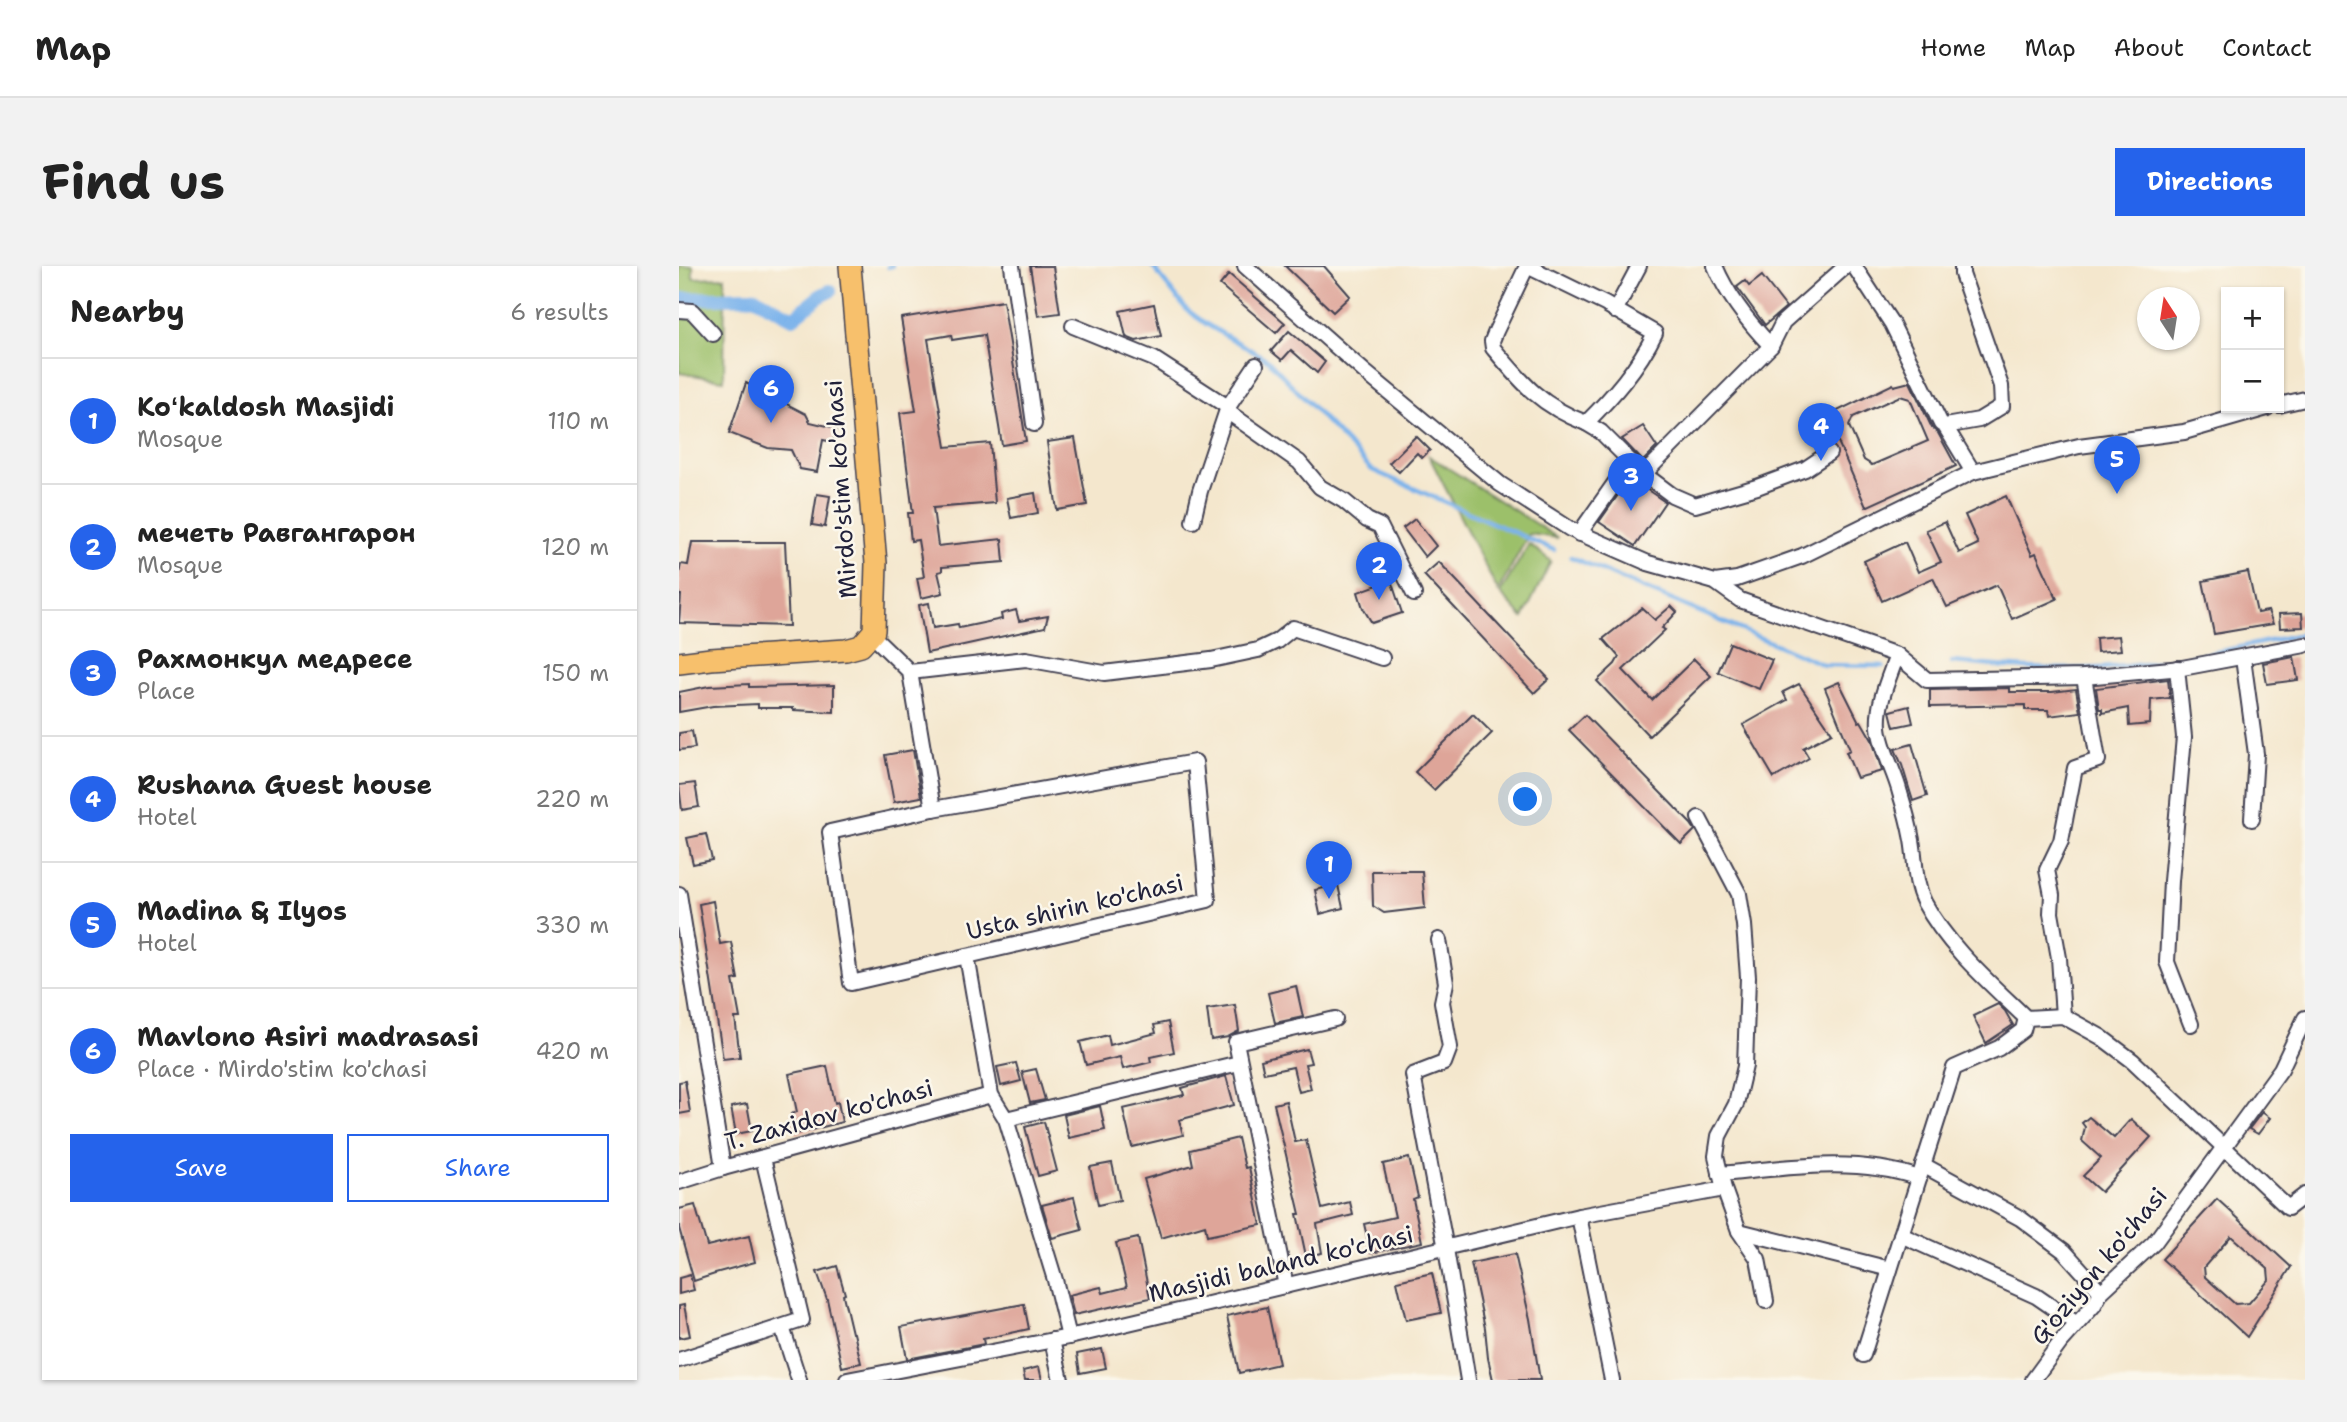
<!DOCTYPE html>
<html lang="en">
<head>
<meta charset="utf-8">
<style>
	body { margin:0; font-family:"Shantell Sans",sans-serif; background:#f2f2f2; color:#222 }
	.controls { position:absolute; right:21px; top:21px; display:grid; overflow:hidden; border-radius:0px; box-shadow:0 2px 5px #0004 }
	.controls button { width:63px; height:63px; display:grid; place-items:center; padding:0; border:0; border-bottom:2px solid #e0e0e0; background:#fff; color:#222; font:35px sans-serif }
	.compass { position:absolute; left:1458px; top:21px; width:63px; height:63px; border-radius:50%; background:#fff; box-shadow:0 2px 5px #0004; rotate:348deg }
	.you { position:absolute; left:847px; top:534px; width:24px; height:24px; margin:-18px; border:5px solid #fff; border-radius:50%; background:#1a73e8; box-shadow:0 0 0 10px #1a73e833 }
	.badge { display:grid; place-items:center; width:46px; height:46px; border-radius:50%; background:#2563eb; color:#fff; font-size:23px; font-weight:700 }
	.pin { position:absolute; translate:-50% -58px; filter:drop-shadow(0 2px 4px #0008) }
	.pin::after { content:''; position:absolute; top:37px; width:24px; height:21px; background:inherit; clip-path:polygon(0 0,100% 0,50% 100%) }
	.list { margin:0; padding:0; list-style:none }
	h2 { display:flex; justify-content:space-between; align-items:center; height:91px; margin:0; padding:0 28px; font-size:30px }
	h2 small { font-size:23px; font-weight:400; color:#767676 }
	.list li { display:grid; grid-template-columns:46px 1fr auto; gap:21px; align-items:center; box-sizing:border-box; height:126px; padding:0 28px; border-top:2px solid #e0e0e0 }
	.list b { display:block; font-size:26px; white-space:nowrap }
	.list p { margin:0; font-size:23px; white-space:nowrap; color:#767676 }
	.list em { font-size:23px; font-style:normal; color:#767676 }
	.actions { display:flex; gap:14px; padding:21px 28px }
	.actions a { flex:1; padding:16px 0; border:2px solid #2563eb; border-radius:0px; text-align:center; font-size:24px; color:#2563eb }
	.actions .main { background:#2563eb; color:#fff }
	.map { position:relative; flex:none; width:1626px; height:1114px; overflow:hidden; border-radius:0px }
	header { display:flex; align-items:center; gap:42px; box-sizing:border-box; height:98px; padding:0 35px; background:#fff; border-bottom:2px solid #e0e0e0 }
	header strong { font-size:33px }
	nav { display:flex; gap:38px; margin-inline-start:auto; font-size:24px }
	.intro { display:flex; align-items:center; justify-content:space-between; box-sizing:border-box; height:168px; padding:0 42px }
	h1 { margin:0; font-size:49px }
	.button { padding:18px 32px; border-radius:0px; background:#2563eb; color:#fff; font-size:24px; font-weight:700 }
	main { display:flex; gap:42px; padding:0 42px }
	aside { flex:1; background:#fff; border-radius:0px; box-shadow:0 2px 5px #0004 }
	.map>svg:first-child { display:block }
	.green { fill:#9cc06a; stroke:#5f7152; stroke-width:2 }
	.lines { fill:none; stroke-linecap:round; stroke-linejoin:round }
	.stream { stroke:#7cb3eb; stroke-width:4.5 }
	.canal { stroke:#7cb3eb; stroke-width:14 }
	.building { fill:#dea599; fill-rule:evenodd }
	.street-casing { stroke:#424051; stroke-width:18 }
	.primary-casing { stroke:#424051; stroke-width:24 }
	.street { stroke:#fff; stroke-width:14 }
	.primary { stroke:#f7c06c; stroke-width:21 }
	.labels { text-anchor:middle; stroke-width:5; stroke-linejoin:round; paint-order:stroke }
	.street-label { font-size:24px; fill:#22223b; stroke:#fbf7ec }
</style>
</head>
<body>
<header>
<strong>Map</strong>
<nav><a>Home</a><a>Map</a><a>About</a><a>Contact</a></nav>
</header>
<div class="intro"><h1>Find us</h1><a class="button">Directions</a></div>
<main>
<aside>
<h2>Nearby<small>6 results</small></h2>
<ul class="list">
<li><span class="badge">1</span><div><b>Koʻkaldosh Masjidi</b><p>Mosque</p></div><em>110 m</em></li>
<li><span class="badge">2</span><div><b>мечеть Равгангарон</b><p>Mosque</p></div><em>120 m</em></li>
<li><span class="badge">3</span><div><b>Рахмонкул медресе</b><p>Place</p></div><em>150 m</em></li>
<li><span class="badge">4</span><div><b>Rushana Guest house</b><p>Hotel</p></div><em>220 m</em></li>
<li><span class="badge">5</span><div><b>Madina &amp; Ilyos</b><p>Hotel</p></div><em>330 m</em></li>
<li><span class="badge">6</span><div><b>Mavlono Asiri madrasasi</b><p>Place · Mirdo'stim ko'chasi</p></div><em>420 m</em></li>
</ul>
<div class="actions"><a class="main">Save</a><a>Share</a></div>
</aside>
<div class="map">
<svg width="1626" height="1114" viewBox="0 0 1626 1114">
	<rect width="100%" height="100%" fill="#fbf7ec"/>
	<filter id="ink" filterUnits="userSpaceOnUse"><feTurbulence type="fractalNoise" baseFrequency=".0143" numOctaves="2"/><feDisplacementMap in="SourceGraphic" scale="14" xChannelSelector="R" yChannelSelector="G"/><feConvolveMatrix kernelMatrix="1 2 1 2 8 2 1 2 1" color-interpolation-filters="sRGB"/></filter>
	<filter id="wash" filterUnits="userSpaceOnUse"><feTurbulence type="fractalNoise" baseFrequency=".00686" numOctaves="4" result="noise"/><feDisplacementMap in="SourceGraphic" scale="28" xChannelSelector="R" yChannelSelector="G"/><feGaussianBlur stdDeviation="1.57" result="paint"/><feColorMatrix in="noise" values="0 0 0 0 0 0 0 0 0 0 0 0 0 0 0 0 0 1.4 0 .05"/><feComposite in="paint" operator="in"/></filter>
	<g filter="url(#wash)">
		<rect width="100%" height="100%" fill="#f4e7cd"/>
		<g class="green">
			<polygon points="0,0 14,0 14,12 46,11 45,114 0,107"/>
			<polygon points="750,190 879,272 850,268 819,325"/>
			<polygon points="850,278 872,295 844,352 821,327"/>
		</g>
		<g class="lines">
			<g class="stream">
				<polyline points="473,0 507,43 527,58 589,94 693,204 875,284"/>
				<polyline points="209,1 213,0"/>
				<polyline points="892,291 1145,399 1204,400"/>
				<path d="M1273,396C1323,401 1373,405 1423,402C1490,398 1557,382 1623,368"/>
			</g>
			<polyline class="canal" points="0,33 75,31 114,52 141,30 151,25"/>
		</g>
		<g id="blocks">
			<g class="building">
				<polygon points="351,0 374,0 381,47 359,50"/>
				<polygon points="606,0 645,0 671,30 654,46"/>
				<polygon points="550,8 606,57 597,67 541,19"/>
				<polygon points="1083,10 1107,41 1086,59 1058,21 1066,15 1070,20"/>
				<polygon points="324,35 347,175 323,179 305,69 273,74 272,69 249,73 267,181 311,177 316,237 254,242 259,280 323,273 325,296 263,301 263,305 259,306 264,327 242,332 238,312 245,311 239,274 232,275 229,247 234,247 221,147 237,145 222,52"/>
				<polygon points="475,38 482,70 457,75 447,71 441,45"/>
				<polygon points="610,65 646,96 638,107 612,84 603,94 592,85"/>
				<path d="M1231,116L1253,162L1259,167L1277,200L1187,241L1148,150L1214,118L1215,120ZM1221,130L1231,133L1249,175L1193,199L1185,194L1170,160L1174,151Z"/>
				<polygon points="67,117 127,148 131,156 157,162 154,176 144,174 138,206 121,203 112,184 89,182 50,167"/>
				<polygon points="964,160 978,181 964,195 943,173"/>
				<polygon points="737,170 751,184 743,192 738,187 720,206 710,197"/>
				<polygon points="396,172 408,239 378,244 368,176"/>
				<polygon points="951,212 986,236 956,280 920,256"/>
				<polygon points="356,227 359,247 332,252 328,232"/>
				<polygon points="138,228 151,230 146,261 133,259"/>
				<polygon points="1327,230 1353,289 1357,287 1378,333 1333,353 1318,319 1268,341 1254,312 1203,335 1185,295 1226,276 1239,306 1262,296 1247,264 1266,256 1280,287 1299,278 1286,249"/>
				<polygon points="736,253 757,280 746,291 724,262"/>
				<polygon points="13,276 106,276 110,360 0,357 2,329 0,329 0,308 2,298 9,299"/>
				<polygon points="760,296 870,413 855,427 745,309"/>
				<polygon points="1569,306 1578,347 1589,345 1594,358 1535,368 1524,315"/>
				<polygon points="712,314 723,347 693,357 684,342 679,326"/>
				<polygon points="250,337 254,362 279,358 280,362 323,353 322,348 337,344 340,355 369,350 366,361 248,387 240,339"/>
				<polygon points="992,340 998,346 983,362 986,364 944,404 973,434 1015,393 1032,410 970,470 918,415 936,398 940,391 924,373 963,342 976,354"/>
				<polygon points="1623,347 1624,361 1601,362 1600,348"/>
				<polygon points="1440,370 1442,384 1418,386 1417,372"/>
				<polygon points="1051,377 1093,394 1080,423 1039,406"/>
				<polygon points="1615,391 1619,414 1588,418 1584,397"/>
				<polygon points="1489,413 1491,432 1472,434 1471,458 1450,460 1449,442 1423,447 1423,443 1420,443 1417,422"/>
				<polygon points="1160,416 1180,456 1182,455 1193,474 1203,505 1178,512 1167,486 1171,484 1146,422"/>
				<polygon points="70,418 70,421 155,419 155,446 114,444 114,442 79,442 79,438 34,440 0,446 0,426 30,420"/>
				<polygon points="1120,418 1153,467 1124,482 1130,492 1095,512 1064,459 1108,434 1104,426"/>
				<polygon points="1331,422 1331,426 1373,426 1397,423 1401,446 1370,450 1369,444 1346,444 1346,439 1251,441 1251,424"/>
				<polygon points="1230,440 1234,457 1215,461 1211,445"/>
				<polygon points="794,448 813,467 755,524 736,506"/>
				<polygon points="906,449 1012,558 1016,564 1002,578 890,464"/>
				<polygon points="13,465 16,482 0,484 0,467"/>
				<polygon points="1233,478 1248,530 1234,535 1223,499 1216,483"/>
				<polygon points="234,484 242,531 215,536 206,489"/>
				<polygon points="16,517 20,541 3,544 0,519"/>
				<polygon points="27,568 33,594 14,598 8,572"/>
				<polygon points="693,605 743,605 746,642 705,647 694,640"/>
				<polygon points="659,619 664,642 641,648 636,624"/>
				<polygon points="34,635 41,678 52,676 59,713 54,714 61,752 56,752 61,791 44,793 20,638"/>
				<polygon points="617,720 624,751 596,757 589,727"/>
				<polygon points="1319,738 1326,745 1334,759 1307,777 1294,750"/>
				<polygon points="556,739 560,765 549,771 532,774 528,743"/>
				<polygon points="489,756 495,786 471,791 472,796 444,803 441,791 407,799 401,776 429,769 431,779 477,767 475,759"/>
				<polygon points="628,783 632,797 626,798 632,823 620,826 614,801 585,807 582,794"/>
				<polygon points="337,797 342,815 322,820 318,801"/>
				<polygon points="148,800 156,837 159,836 163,856 117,868 112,848 118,846 110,808"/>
				<polygon points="357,803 366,834 351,837 343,806"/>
				<polygon points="547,810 555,839 500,854 504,869 453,881 444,843 505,829 503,822"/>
				<polygon points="6,815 11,846 0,848 0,816"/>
				<polygon points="607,835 616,876 627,874 643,943 671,936 674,949 638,958 643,987 627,990 618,948 621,948 595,838"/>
				<polygon points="68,838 73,865 57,868 52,841"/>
				<polygon points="421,840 426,864 390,872 385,849"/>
				<polygon points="1583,846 1591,852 1579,868 1570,863"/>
				<polygon points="1410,851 1435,872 1452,853 1472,871 1422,926 1404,910 1422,892 1403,875 1406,861 1403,857"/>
				<polygon points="365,856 378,905 359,910 346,861"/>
				<polygon points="559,872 566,902 570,901 582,959 528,970 526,959 482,972 465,913 514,899 511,884"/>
				<polygon points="730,892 739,931 734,933 743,976 692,987 685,958 716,951 704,898"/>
				<polygon points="433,897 441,934 419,939 411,901"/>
				<polygon points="395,931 403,964 373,972 363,939"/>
				<path d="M1538,933L1612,1001L1568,1071L1483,993ZM1552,970L1589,1003L1590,1014L1570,1037L1556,1038L1526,1011L1525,1001Z"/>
				<polygon points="16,939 28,980 70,970 76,996 36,1007 36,1008 15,1015 0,962 0,943"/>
				<polygon points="459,972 471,1032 395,1049 390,1029 422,1021 424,1027 448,1021 437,977"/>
				<polygon points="836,988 851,1053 861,1114 814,1114 809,1092 806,1062 792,997"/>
				<polygon points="158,1000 166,1028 164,1029 173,1067 175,1067 182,1097 163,1101 148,1033 138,1006"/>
				<polygon points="753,1007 762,1047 727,1054 718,1015"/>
				<polygon points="11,1009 15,1024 0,1028 0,1012"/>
				<polygon points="345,1038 350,1063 304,1073 305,1078 228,1093 222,1061"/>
				<polygon points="5,1039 11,1070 0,1072 0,1040"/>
				<polygon points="588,1041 600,1098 560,1107 548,1050"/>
				<polygon points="423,1083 427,1102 401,1107 398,1088"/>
				<polygon points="360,1101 363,1114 346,1114 344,1105"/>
			</g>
		</g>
	</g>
	<g filter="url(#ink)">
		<use href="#blocks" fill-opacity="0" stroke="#424051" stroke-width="2"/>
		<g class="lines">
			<defs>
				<g id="street">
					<polyline points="333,0 355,158"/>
					<polyline points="566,0 687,107 821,218 891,263 969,297 1036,316 1061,334 1218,389 1248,414 1405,411 1503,402 1626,379"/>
					<path d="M848,0L926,38L976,67C959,102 934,130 907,157L922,166L961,205L993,229L1016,239L1078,221L1126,203L1150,187"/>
					<path d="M848,0L817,65L813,75L814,82C844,118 862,140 907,157"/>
					<path d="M1036,0C1049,31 1069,56 1092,80"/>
					<polyline points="1175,0 1213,58 1262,158 1266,160 1294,206"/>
					<polyline points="0,44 13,45 34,68"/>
					<polyline points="936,45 960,0"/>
					<polyline points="394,60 475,93 549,141"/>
					<polyline points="1600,139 1626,133"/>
					<polyline points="549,146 620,196 641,221 665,235 688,254 701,260 735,328"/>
					<polyline points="1266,160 1300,154 1323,140 1322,120 1283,8 1283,0"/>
					<polyline points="965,208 1092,80 1104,56 1167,0"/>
					<polyline points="514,255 521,225 549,141 577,99"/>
					<polyline points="900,268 950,197"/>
					<polyline points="1036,316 1058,313 1123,290 1294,206 1400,180 1505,166 1588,142"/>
					<polyline points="195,365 195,371 231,406 254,543"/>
					<path d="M1218,389C1210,412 1198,437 1200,461C1202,483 1216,506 1221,527C1226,543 1230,558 1233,574C1237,596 1235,616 1245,636C1269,681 1311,717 1347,752"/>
					<polyline points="1564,392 1577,488 1573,553"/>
					<polyline points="1498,402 1505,471 1492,615 1488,696 1512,758"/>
					<polyline points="231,406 347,393 425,407 532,394 579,384 598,375 614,362 703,392"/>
					<polygon points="516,496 529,634 172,717 151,566 254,543"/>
					<polyline points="1020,552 1060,628 1065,659 1069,711 1066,800 1057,838 1040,870 1037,890 1045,923 1060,965 1079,993 1087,1035"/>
					<polyline points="0,628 44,902"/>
					<polyline points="760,674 767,717 763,736 771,781 765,797 734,809 767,983 789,1114"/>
					<polyline points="288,690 312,829 327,853 560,797"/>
					<polyline points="1384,750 1380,692 1372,647 1373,629 1368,604 1382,575 1396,502 1419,494 1405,411"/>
					<polyline points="327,853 376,1014 390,1071"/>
					<polyline points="1244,899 1341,952 1385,985 1422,1026"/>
					<path d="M1041,908C1106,902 1176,890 1240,912"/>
					<polyline points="0,916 44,902 312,829"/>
					<polyline points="900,950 933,1114"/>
					<polyline points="1060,965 1211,1003"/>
					<polyline points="1222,969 1357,1030 1398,1058"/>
					<polyline points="607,1020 557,776 656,753"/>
					<polyline points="103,1061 120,1114"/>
					<polyline points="373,1074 382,1114"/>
					<polyline points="1184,1089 1275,802 1320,782 1344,764 1347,752 1384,750 1422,771 1454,795 1609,942 1626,929"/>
					<polyline points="0,1094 123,1054 84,892"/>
					<polyline points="168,1114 390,1071 900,950 1045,923"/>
					<polyline points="1354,1114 1381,1077 1415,1039 1422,1026 1475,977 1602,803 1626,752"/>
				</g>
				<polyline id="primary" points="0,397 32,393 167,384 182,380 195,365 197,297 171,0"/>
			</defs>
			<use href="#street" class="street-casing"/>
			<use href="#primary" class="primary-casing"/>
			<use href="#street" class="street"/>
			<use href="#primary" class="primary"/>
		</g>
	</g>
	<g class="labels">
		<g class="street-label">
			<text transform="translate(162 223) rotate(-94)" y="8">Mirdo'stim ko'chasi</text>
			<text transform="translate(396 641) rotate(-13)" y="8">Usta shirin ko'chasi</text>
			<text transform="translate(150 849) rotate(-15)" y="8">T. Zaxidov ko'chasi</text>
			<text transform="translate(602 998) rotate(-13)" y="8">Masjidi baland ko'chasi</text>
			<text transform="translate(1420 1000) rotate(-50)" y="8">G'oziyon ko'chasi</text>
		</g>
	</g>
</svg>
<div class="controls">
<button>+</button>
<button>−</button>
</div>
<svg class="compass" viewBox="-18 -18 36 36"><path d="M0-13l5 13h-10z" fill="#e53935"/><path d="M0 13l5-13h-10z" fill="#767676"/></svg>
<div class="you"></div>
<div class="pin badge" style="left:650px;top:633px">1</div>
<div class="pin badge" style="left:700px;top:334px">2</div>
<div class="pin badge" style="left:952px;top:245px">3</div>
<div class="pin badge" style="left:1142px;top:195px">4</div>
<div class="pin badge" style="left:1438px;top:228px">5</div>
<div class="pin badge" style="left:92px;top:157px">6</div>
</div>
</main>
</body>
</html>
